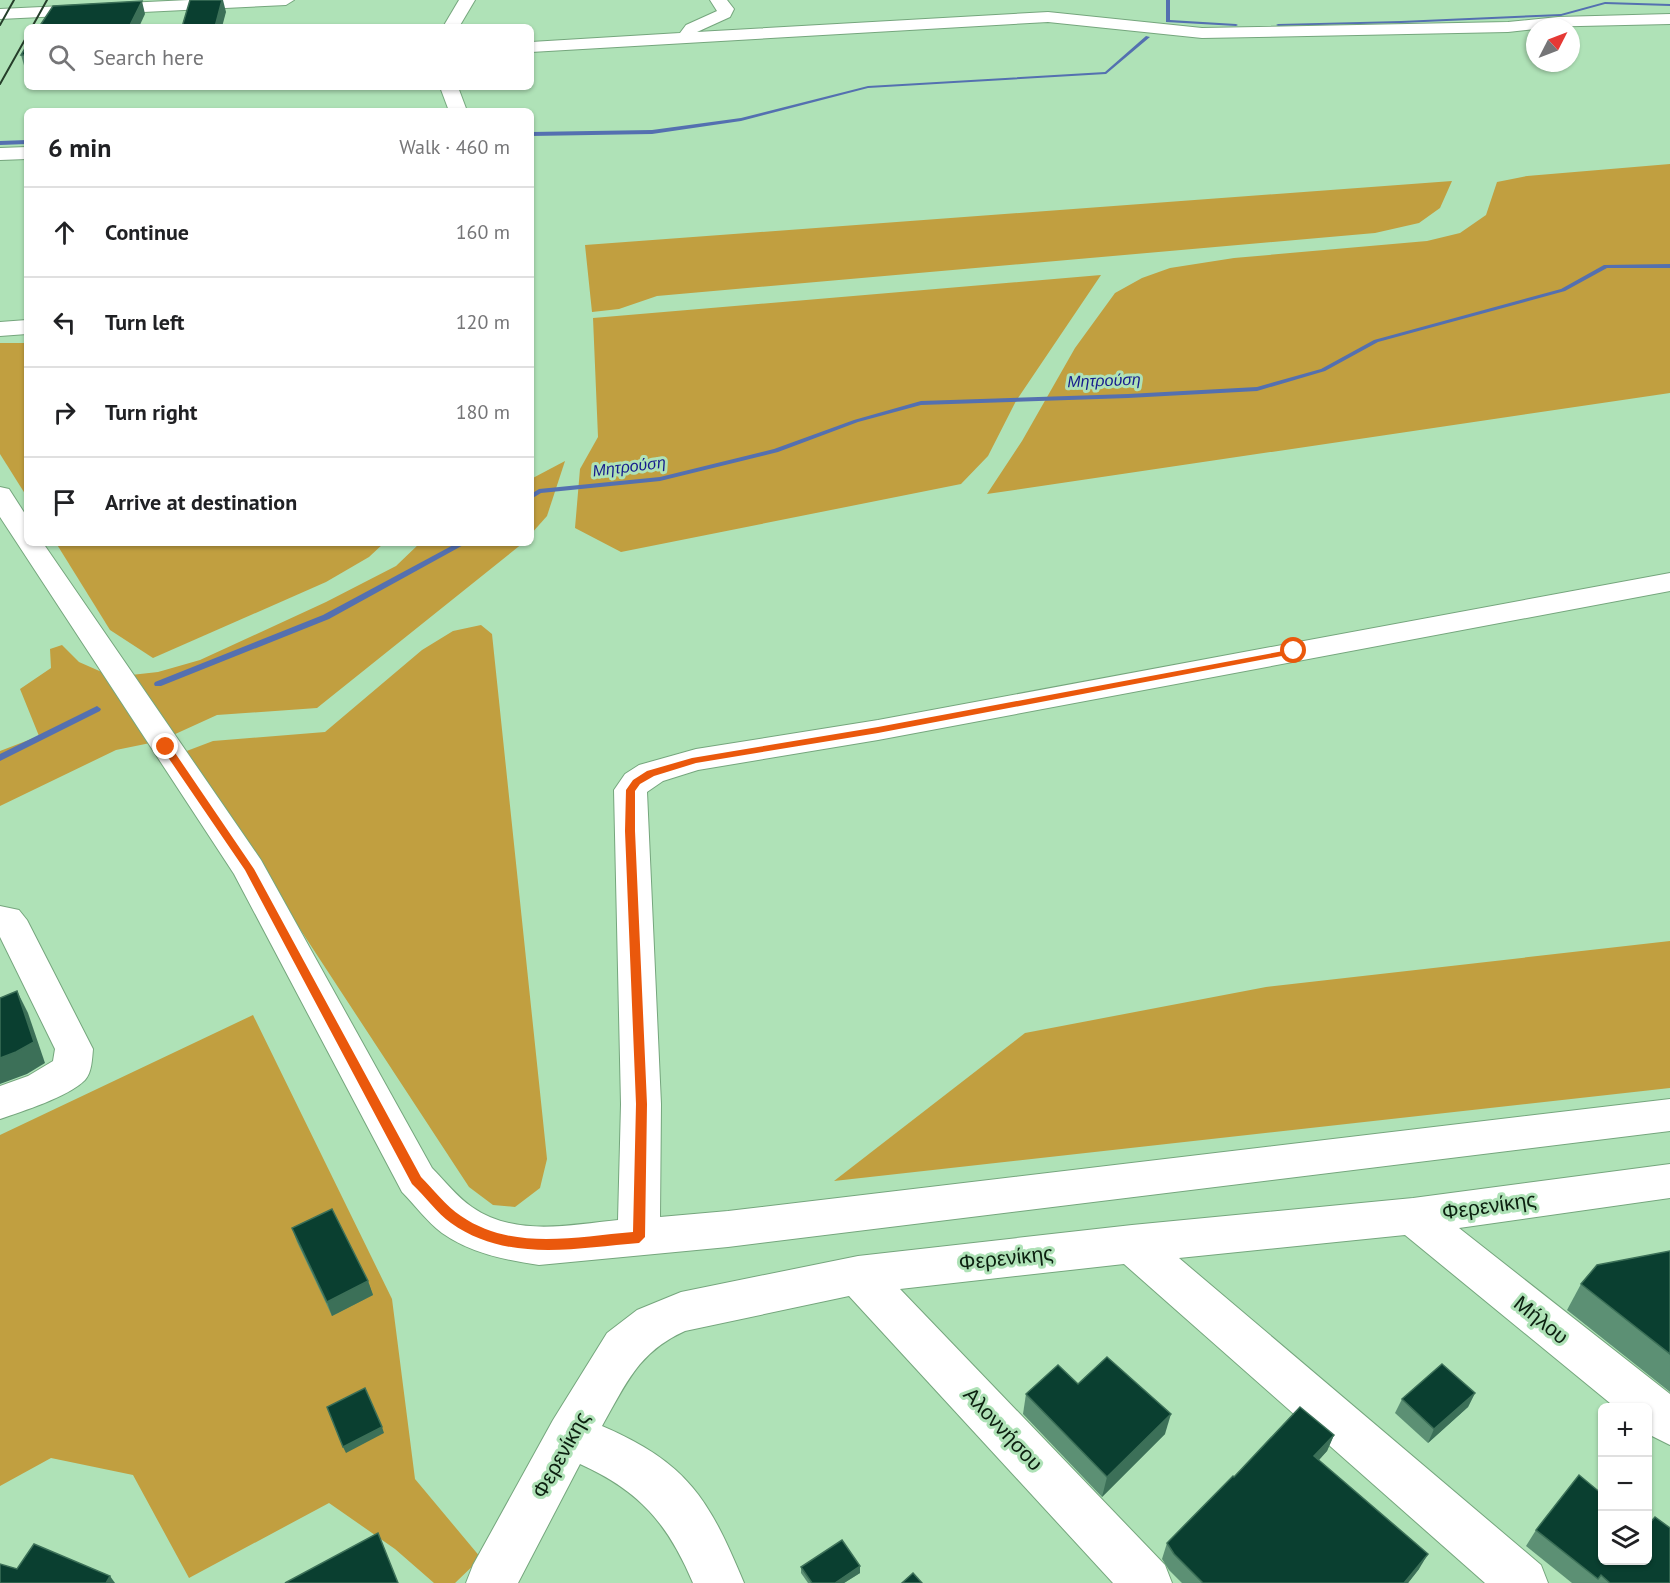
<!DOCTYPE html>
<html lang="en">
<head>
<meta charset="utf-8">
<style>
	body { margin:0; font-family:"PT Sans",sans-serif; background:#f2f2f2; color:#202124 }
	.controls { position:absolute; right:18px; bottom:18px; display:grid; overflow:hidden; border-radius:9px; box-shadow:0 2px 4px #0004 }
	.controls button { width:54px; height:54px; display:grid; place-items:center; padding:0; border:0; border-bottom:2px solid #e0e0e0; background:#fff; color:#202124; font:30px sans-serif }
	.compass { position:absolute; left:1526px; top:18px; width:54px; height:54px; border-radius:50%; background:#fff; box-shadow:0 2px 4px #0004; rotate:48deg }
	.stop { position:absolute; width:18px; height:18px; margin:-14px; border:4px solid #ea580c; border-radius:50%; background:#fff }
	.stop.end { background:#ea580c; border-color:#fff; box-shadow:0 2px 6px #0008 }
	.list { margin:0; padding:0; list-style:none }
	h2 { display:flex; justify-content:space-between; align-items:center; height:78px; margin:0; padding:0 24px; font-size:26px }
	h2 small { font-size:20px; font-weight:400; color:#757577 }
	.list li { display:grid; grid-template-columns:39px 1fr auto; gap:18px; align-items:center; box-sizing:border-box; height:90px; padding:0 24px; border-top:2px solid #e0e0e0 }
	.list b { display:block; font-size:22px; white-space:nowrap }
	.list em { font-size:20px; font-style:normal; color:#757577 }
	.icon { flex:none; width:33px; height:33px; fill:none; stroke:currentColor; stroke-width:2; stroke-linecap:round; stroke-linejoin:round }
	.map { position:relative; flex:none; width:1670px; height:1583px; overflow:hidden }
	.search { position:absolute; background:#fff; box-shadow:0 2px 4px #0004; left:24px; top:24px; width:510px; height:66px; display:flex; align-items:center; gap:15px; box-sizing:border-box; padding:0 21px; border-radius:9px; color:#757577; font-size:22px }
	.panel { position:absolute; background:#fff; box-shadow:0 2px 4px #0004; left:24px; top:108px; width:510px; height:438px; border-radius:9px }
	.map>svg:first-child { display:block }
	.green { fill:#c19f40 }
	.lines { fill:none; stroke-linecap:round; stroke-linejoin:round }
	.stream { fill:#5470b0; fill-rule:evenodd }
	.minor-casing { stroke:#75a67d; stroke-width:2 }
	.minor { fill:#fff; fill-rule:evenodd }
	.rail { stroke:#253e2a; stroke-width:2 }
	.wall { fill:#5c9074 }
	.shaded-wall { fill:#3c7058 }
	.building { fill:#0a3f30; stroke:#3c7058; stroke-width:1.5 }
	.route { fill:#ea580c }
	.labels { text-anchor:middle; stroke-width:6; stroke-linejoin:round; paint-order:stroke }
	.far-water-label { font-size:16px; font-style:italic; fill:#151a8d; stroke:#afe2b7 }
	.near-street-label { font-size:21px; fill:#0c2010; stroke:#afe2b7 }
</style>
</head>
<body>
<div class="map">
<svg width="1670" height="1583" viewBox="0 0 1670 1583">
	<rect width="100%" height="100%" fill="#afe2b7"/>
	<g class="green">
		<polygon points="1670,164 1670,393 987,494 1022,441 1075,348 1115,293 1142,278 1170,268 1234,258 1427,241 1460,233 1486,215 1497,182 1527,176"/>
		<polygon points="1452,181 1440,208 1419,223 1375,233 657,296 619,309 592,312 585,245"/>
		<polygon points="1101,275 1016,401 988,456 961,484 621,552 575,528 580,469 598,437 593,318"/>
		<polygon points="0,343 27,343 27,497 0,454"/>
		<polygon points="565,461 547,516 531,534 531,479"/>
		<polygon points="56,543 384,543 369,557 326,582 153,658 110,630"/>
		<polygon points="420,543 523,543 317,708 217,715 160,741 116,750 0,806 0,751 39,736 20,689 51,668 50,649 62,645 79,662 113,677 158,672 200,660 326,602 396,566"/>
		<polygon points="481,625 492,634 547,1159 540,1188 515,1207 493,1205 469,1187 184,752 213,741 325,732 422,650 453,631"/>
		<polygon points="1670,941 1670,1088 834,1181 1025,1033 1266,987"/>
		<polygon points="253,1015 392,1299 415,1479 481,1558 455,1583 434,1583 395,1549 329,1503 189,1578 133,1475 51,1458 0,1486 0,1135"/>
	</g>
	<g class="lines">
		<g class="stream">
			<polygon points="1166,0 1170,0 1170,20 1236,24 1238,25 1236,26 1166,22"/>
			<polygon points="1605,2 1670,4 1670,6 1605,4 1561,16 1401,23 1278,26 1276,25 1278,24 1401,21 1561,14"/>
			<polygon points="1146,36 1150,37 1106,74 868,88 741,121 652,134 531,136 531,132 652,130 741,118 868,86 1105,72"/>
			<polygon points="27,140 27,144 0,145 0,141"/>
			<polygon points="1670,264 1670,268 1607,268 1565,291 1378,342 1325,371 1257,391 1128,398 921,405 858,422 778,452 660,481 541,493 531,499 531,494 539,489 660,477 774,449 854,420 921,401 1128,394 1257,387 1321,369 1374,340 1561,289 1604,265"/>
			<polygon points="457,543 467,543 329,619 161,686 155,686 154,684 155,682 323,615"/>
			<polygon points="97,706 101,709 100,711 0,761 0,754"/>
		</g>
		<defs>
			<g id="minor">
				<polygon points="189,0 294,0 286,5 0,19 0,9"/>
				<polygon points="459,0 475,0 459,27 443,27"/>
				<polygon points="710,0 727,0 734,9 730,17 697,32 1048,12 1202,28 1508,22 1558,17 1670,14 1670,24 1535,27 1535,29 1508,32 1202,38 1048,22 531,52 531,42 680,33 686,25 717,11"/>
				<polygon points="440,87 458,87 467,111 449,111"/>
				<polygon points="27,147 27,159 0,160 0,148"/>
				<polygon points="27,320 27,334 0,336 0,322"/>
				<path d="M0,487L9,489L27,517V543H43L261,860L432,1168C444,1180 457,1197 472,1207C515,1237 569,1225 618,1220L621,1104L614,790L625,774L639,765L696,749L878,720L1670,573V591L878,740L698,770L663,781L647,792L661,1104L660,1217L728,1211L1670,1099V1131L728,1247L539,1265C505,1260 470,1253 442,1233C427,1222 415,1205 402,1192L234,874L0,517Z"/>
				<path d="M0,906L19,910L27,920L93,1049C92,1059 92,1072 85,1080C68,1097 23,1111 0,1119V1086L28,1076L53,1061L55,1049L0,937Z"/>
				<path d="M1670,1164V1198L1459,1228L1670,1394V1445L1648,1434V1408H1616L1405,1235L1179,1258L1541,1565L1548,1583H1485L1124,1264L900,1289L1165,1565L1172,1583H1113L849,1296L685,1331C638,1352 626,1384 602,1426C688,1463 709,1499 744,1583H693C668,1524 640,1491 580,1464L518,1583H466L473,1565L553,1420L607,1333L637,1310L681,1292L858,1256L1132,1225L1413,1198Z"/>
			</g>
		</defs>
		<use href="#minor" class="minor-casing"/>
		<use href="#minor" class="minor"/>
		<g class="rail">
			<polyline points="0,25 14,0"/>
			<polyline points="32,27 47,0"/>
			<polyline points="0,84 27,36"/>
		</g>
	</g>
	<g class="wall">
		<polygon points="27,45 27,69 25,69 21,55"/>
		<polygon points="292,1228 368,1281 373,1295 332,1316 297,1242"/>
		<polygon points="1670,1251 1670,1392 1567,1310 1581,1284"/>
		<polygon points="1078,1384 1165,1434 1102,1497 1023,1414 1026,1394"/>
		<polygon points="1475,1393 1468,1407 1428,1443 1395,1413 1402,1399"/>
		<polygon points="1334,1435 1327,1451 1319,1460 1419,1569 1408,1583 1182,1583 1169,1570 1162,1559 1167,1543"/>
		<polygon points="1536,1530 1670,1583 1572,1583 1526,1546"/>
		<polygon points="860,1566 860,1573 844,1583 808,1583 801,1573 801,1567"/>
	</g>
	<g class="shaded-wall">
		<polygon points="222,0 223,0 226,12 222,27 215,27"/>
		<polygon points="142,1 145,14 139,27 129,27"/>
		<polygon points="17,991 28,1013 45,1063 27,1074 0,1084 0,1058"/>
		<polygon points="368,1281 373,1295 332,1316 327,1302"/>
		<polygon points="1475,1393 1468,1407 1428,1443 1434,1429"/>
		<polygon points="1171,1414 1165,1434 1102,1497 1107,1477"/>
		<polygon points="382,1427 384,1433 346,1453 343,1447"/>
		<polygon points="1334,1435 1327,1451 1307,1473 1314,1456"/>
		<polygon points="1428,1554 1419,1569 1408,1583 1404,1583"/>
		<polygon points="860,1566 860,1573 844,1583 835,1583"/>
		<polygon points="110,1576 115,1583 106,1583"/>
	</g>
	<g class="building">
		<polygon points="190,0 222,0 215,27 182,27"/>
		<polygon points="142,1 129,27 39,27 53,6"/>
		<polygon points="27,45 27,55 21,55"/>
		<polygon points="17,991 34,1042 16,1052 0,1058 0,998"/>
		<polygon points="332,1209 368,1281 327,1302 292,1228"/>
		<polygon points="1670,1251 1670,1354 1581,1284 1597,1265"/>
		<polygon points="1107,1357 1171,1414 1107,1477 1026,1394 1058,1365 1078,1384"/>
		<polygon points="1442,1364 1475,1393 1434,1429 1402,1399"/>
		<polygon points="365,1388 382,1427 343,1447 327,1407"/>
		<polygon points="1300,1407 1334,1435 1314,1456 1428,1554 1404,1583 1203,1583 1174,1554 1167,1543 1233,1476 1234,1477"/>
		<polygon points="1579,1475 1602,1494 1602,1560 1647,1560 1647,1526 1655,1517 1670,1528 1670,1583 1610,1583 1601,1575 1598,1579 1536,1530"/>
		<polygon points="378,1533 398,1583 285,1583"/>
		<polygon points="842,1540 860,1566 835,1583 812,1583 801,1567"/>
		<polygon points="34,1544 110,1576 106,1583 0,1583 0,1564 17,1569"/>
		<polygon points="913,1573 922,1583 902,1583"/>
	</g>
	<path class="route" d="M1294,649L1297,650V653L878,733L696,763L654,776L640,784L635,791V831L647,1104L645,1237L639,1243C576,1248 507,1263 451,1223C437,1213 425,1196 412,1184L245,870L161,747L169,744L254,869L421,1177C433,1189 446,1206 461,1216C512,1251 574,1237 633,1232L636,1104L625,831L626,790L633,780L647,771L692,758L878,727Z"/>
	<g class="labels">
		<g class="far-water-label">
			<text transform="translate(1104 380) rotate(-2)" y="6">Μητρούση</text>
			<text transform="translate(629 466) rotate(-7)" y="6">Μητρούση</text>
		</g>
		<g class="near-street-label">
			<text transform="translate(1489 1206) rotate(-8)" y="7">Φερενίκης</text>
			<text transform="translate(1006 1258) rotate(-6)" y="7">Φερενίκης</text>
			<text transform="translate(1541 1320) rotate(39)" y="7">Μήλου</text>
			<text transform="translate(1003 1429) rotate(47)" y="7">Αλοννήσου</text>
			<text transform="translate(561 1455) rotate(-61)" y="7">Φερενίκης</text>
		</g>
	</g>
</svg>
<div class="controls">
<button>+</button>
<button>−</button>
<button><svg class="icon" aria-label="layers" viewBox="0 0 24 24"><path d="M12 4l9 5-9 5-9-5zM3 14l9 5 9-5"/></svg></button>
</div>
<svg class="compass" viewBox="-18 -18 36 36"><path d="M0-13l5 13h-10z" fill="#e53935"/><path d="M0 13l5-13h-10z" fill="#757577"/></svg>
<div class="stop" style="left:1294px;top:651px"></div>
<div class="stop end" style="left:166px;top:747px"></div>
<div class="search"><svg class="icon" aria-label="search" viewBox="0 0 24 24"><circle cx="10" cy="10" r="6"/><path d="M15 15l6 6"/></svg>Search here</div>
<section class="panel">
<h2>6 min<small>Walk · 460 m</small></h2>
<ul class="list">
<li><svg class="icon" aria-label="ahead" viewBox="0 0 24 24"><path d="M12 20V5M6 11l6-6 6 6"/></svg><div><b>Continue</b></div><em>160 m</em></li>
<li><svg class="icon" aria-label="left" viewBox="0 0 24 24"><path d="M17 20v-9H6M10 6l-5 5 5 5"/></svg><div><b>Turn left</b></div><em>120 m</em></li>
<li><svg class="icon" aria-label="right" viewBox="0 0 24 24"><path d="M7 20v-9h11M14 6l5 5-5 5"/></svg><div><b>Turn right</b></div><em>180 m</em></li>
<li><svg class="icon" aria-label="arrive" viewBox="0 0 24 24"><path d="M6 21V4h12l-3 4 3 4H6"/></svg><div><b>Arrive at destination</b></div></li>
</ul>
</section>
</div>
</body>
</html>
